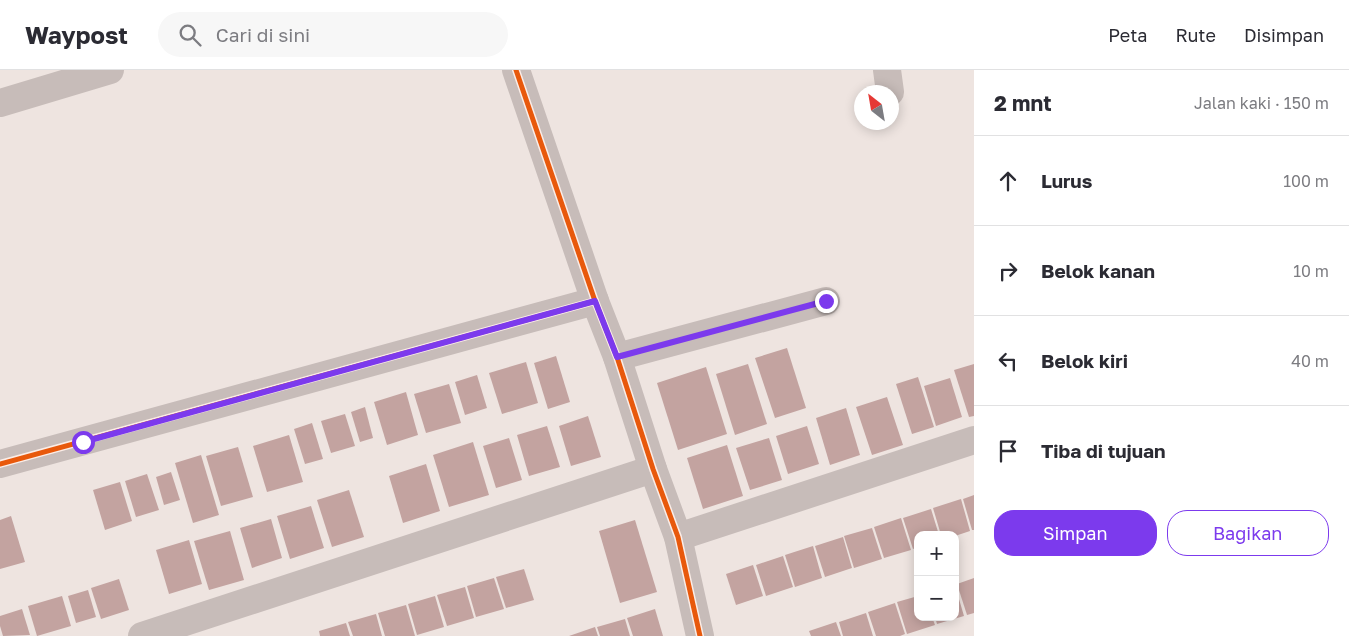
<!DOCTYPE html>
<html lang="id">
<head>
<meta charset="utf-8">
<style>
	body { margin:0; font-family:"Golos Text",sans-serif; background:#f7f7f7; color:#2b2b33 }
	.controls { position:absolute; right:15px; bottom:15px; display:grid; overflow:hidden; border-radius:10px; box-shadow:0 2px 12px #0003 }
	.controls button { width:45px; height:45px; display:grid; place-items:center; padding:0; border:0; border-bottom:1px solid #e1e1e2; background:#fff; color:#2b2b33; font:25px sans-serif }
	.compass { position:absolute; left:854px; top:15px; width:45px; height:45px; border-radius:50%; background:#fff; box-shadow:0 2px 12px #0003; rotate:329deg }
	.stop { position:absolute; width:15px; height:15px; margin:-11px; border:4px solid #7c3aed; border-radius:50%; background:#fff }
	.stop.end { background:#7c3aed; border-color:#fff; box-shadow:0 1px 5px #0008 }
	.list { margin:0; padding:0; list-style:none }
	h2 { display:flex; justify-content:space-between; align-items:center; height:65px; margin:0; padding:0 20px; font-size:21px }
	h2 small { font-size:16px; font-weight:400; color:#7c7c81 }
	.list li { display:grid; grid-template-columns:32px 1fr auto; gap:15px; align-items:center; box-sizing:border-box; height:90px; padding:0 20px; border-top:1px solid #e1e1e2 }
	.list b { display:block; font-size:19px; white-space:nowrap }
	.list em { font-size:16px; font-style:normal; color:#7c7c81 }
	.actions { display:flex; gap:10px; padding:15px 20px }
	.actions a { flex:1; padding:11px 0; border:1px solid #7c3aed; border-radius:20px; text-align:center; font-size:18px; color:#7c3aed }
	.actions .main { background:#7c3aed; color:#fff }
	.icon { flex:none; width:28px; height:28px; fill:none; stroke:currentColor; stroke-width:2; stroke-linecap:round; stroke-linejoin:round }
	.map { position:relative; flex:none; width:974px; height:566px; overflow:hidden }
	header { display:flex; align-items:center; gap:30px; box-sizing:border-box; height:70px; padding:0 25px; background:#fff; border-bottom:1px solid #e1e1e2 }
	header strong { font-size:24px }
	nav { display:flex; gap:28px; margin-inline-start:auto; font-size:18px }
	.search { width:350px; height:45px; background:#f7f7f7; display:flex; align-items:center; gap:12px; box-sizing:border-box; padding:0 18px; border-radius:28px; color:#7c7c81; font-size:19px }
	main { display:flex }
	aside { flex:1; background:#fff }
	.map>svg:first-child { display:block }
	.building { fill:#c3a3a0 }
	.lines { fill:none; stroke-linecap:round; stroke-linejoin:round }
	.minor { stroke:#c7bcb9; stroke-width:28 }
	.tertiary { stroke:#c7bcb9; stroke-width:28 }
	.cycleway-casing { stroke:#fbede7; stroke-width:8 }
	.cycleway { stroke:#e8590c; stroke-width:5 }
	.route { stroke:#7c3aed; stroke-width:6 }
</style>
</head>
<body>
<header>
<strong>Waypost</strong>
<div class="search"><svg class="icon" aria-label="search" viewBox="0 0 24 24"><circle cx="10" cy="10" r="6"/><path d="M15 15l6 6"/></svg>Cari di sini</div>
<nav><a>Peta</a><a>Rute</a><a>Disimpan</a></nav>
</header>
<main>
<div class="map">
<svg width="974" height="566" viewBox="0 0 974 566">
	<rect width="100%" height="100%" fill="#eee4e0"/>
	<g class="building">
		<polygon points="787,278 806,338 775,348 755,288"/>
		<polygon points="556,286 570,332 548,339 534,293"/>
		<polygon points="526,292 538,333 502,344 489,303"/>
		<polygon points="748,294 767,354 735,365 716,304"/>
		<polygon points="974,294 974,346 969,347 954,300"/>
		<polygon points="706,297 727,364 678,380 657,313"/>
		<polygon points="477,305 487,338 465,345 455,312"/>
		<polygon points="918,307 934,357 912,364 896,314"/>
		<polygon points="950,308 962,347 936,356 924,316"/>
		<polygon points="449,314 461,353 426,363 414,324"/>
		<polygon points="406,322 418,365 387,375 374,332"/>
		<polygon points="887,327 903,375 872,385 856,337"/>
		<polygon points="365,337 373,368 360,372 351,342"/>
		<polygon points="846,338 860,385 830,395 816,348"/>
		<polygon points="345,344 355,376 331,383 321,351"/>
		<polygon points="588,346 601,387 571,396 559,356"/>
		<polygon points="312,353 323,389 305,394 294,359"/>
		<polygon points="547,356 560,397 529,406 517,365"/>
		<polygon points="807,356 819,394 788,404 776,366"/>
		<polygon points="289,365 303,412 267,422 253,376"/>
		<polygon points="509,368 522,410 496,418 483,376"/>
		<polygon points="769,368 782,410 750,420 736,378"/>
		<polygon points="473,372 489,425 449,437 433,385"/>
		<polygon points="727,375 743,426 703,439 687,388"/>
		<polygon points="238,377 253,427 221,436 206,386"/>
		<polygon points="201,385 219,445 193,453 175,393"/>
		<polygon points="426,394 440,441 403,453 389,406"/>
		<polygon points="171,402 180,430 164,435 156,407"/>
		<polygon points="147,404 159,440 136,447 125,411"/>
		<polygon points="120,412 132,451 105,460 93,420"/>
		<polygon points="349,420 364,467 332,477 317,430"/>
		<polygon points="974,425 974,460 972,460 963,429"/>
		<polygon points="961,429 970,461 955,466 941,465 933,438"/>
		<polygon points="311,436 324,478 290,489 277,446"/>
		<polygon points="931,439 939,465 918,465 918,477 913,479 903,448"/>
		<polygon points="11,446 25,492 0,499 0,450"/>
		<polygon points="901,448 911,480 884,488 874,457"/>
		<polygon points="271,449 282,488 252,498 240,458"/>
		<polygon points="635,450 657,522 620,533 599,461"/>
		<polygon points="872,458 882,489 854,498 844,466"/>
		<polygon points="230,461 244,510 209,520 194,471"/>
		<polygon points="843,467 852,498 825,507 815,476"/>
		<polygon points="189,470 202,514 169,524 156,480"/>
		<polygon points="813,476 822,508 795,517 785,485"/>
		<polygon points="783,486 793,517 766,526 756,495"/>
		<polygon points="753,495 763,526 736,535 726,504"/>
		<polygon points="524,499 534,530 506,538 496,507"/>
		<polygon points="494,508 504,539 476,547 467,516"/>
		<polygon points="974,508 974,543 967,545 957,514"/>
		<polygon points="119,509 129,540 101,549 91,518"/>
		<polygon points="465,517 474,548 447,556 437,525"/>
		<polygon points="956,519 964,546 937,554 935,547 955,547"/>
		<polygon points="88,520 96,547 76,553 68,526"/>
		<polygon points="62,526 71,556 37,566 28,536"/>
		<polygon points="435,526 444,557 417,565 408,534"/>
		<polygon points="918,526 918,547 932,547 935,555 907,564 897,532"/>
		<polygon points="895,533 905,564 900,566 876,566 868,542"/>
		<polygon points="406,535 415,566 385,566 378,543"/>
		<polygon points="22,539 30,565 3,566 0,556 0,546"/>
		<polygon points="655,539 663,566 633,566 627,548"/>
		<polygon points="866,543 873,566 843,566 839,552"/>
		<polygon points="376,544 382,566 353,566 348,552"/>
		<polygon points="625,549 630,566 600,566 597,557"/>
		<polygon points="836,552 841,566 811,566 809,561"/>
		<polygon points="346,553 350,566 320,566 319,561"/>
		<polygon points="595,557 598,566 569,566"/>
	</g>
	<g class="lines">
		<g class="minor">
			<polyline points="516,0 595,231 617,287 653,399 678,467 700,566"/>
			<polyline points="887,0 890,22"/>
			<polyline points="617,287 826,231"/>
			<polyline points="0,394 595,231"/>
			<polyline points="678,467 974,370"/>
			<polyline points="142,566 653,399"/>
		</g>
		<polyline class="tertiary" points="0,33 110,0"/>
		<defs>
			<g id="cycleway">
				<polyline points="516,0 595,231 617,287 653,399 678,467 700,566"/>
				<polyline points="0,394 595,231"/>
			</g>
		</defs>
		<use href="#cycleway" class="cycleway-casing"/>
		<use href="#cycleway" class="cycleway"/>
	</g>
	<g class="lines">
		<polyline class="route" points="83,372 595,231 617,287 826,231"/>
	</g>
</svg>
<div class="controls">
<button>+</button>
<button>−</button>
</div>
<svg class="compass" viewBox="-18 -18 36 36"><path d="M0-13l5 13h-10z" fill="#e53935"/><path d="M0 13l5-13h-10z" fill="#7c7c81"/></svg>
<div class="stop" style="left:83px;top:372px"></div>
<div class="stop end" style="left:826px;top:231px"></div>
</div>
<aside>
<h2>2 mnt<small>Jalan kaki · 150 m</small></h2>
<ul class="list">
<li><svg class="icon" aria-label="ahead" viewBox="0 0 24 24"><path d="M12 20V5M6 11l6-6 6 6"/></svg><div><b>Lurus</b></div><em>100 m</em></li>
<li><svg class="icon" aria-label="right" viewBox="0 0 24 24"><path d="M7 20v-9h11M14 6l5 5-5 5"/></svg><div><b>Belok kanan</b></div><em>10 m</em></li>
<li><svg class="icon" aria-label="left" viewBox="0 0 24 24"><path d="M17 20v-9H6M10 6l-5 5 5 5"/></svg><div><b>Belok kiri</b></div><em>40 m</em></li>
<li><svg class="icon" aria-label="arrive" viewBox="0 0 24 24"><path d="M6 21V4h12l-3 4 3 4H6"/></svg><div><b>Tiba di tujuan</b></div></li>
</ul>
<div class="actions"><a class="main">Simpan</a><a>Bagikan</a></div>
</aside>
</main>
</body>
</html>
